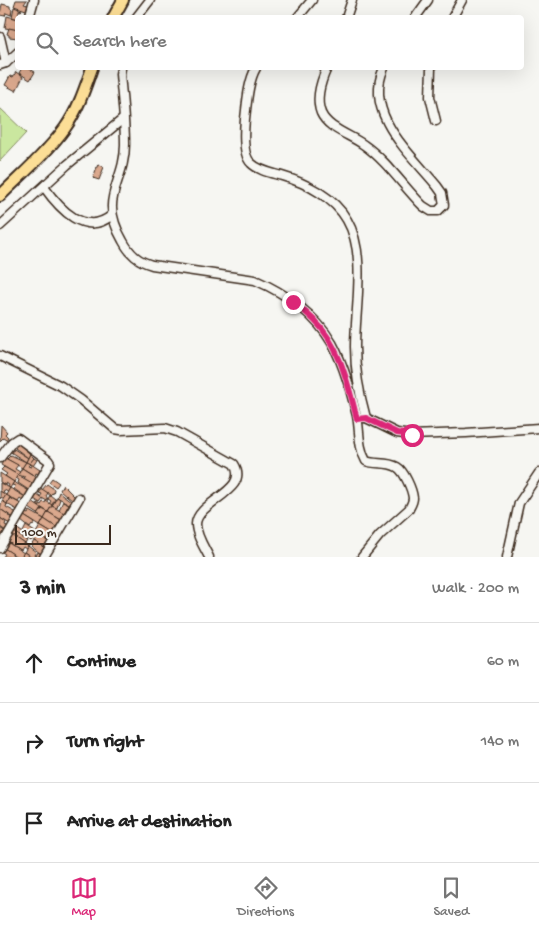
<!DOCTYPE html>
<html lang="en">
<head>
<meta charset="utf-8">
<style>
	body { margin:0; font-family:"Gochi Hand",sans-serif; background:#f2f2f2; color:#222 }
	.scale { position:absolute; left:15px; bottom:12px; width:96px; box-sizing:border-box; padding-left:5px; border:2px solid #3b2a1e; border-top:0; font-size:14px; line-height:18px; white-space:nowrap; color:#3b2a1e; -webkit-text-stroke:4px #f6f6f2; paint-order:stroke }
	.stop { position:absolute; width:15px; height:15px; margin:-11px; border:4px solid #db2777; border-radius:50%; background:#fff }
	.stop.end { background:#db2777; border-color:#fff; box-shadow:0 1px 5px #0008 }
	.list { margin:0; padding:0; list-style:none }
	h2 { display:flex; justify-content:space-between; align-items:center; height:65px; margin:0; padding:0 20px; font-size:21px }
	h2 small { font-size:16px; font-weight:400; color:#767676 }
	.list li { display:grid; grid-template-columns:32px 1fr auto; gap:15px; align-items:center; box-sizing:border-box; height:80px; padding:0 20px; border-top:1px solid #e0e0e0 }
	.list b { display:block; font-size:19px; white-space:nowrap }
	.list em { font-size:16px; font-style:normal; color:#767676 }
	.icon { flex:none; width:28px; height:28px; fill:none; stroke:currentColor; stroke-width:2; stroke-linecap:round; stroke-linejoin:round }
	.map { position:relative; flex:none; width:539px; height:557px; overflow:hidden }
	.search { position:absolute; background:#fff; box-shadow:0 5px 20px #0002; left:15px; right:15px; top:15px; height:55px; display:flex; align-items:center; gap:12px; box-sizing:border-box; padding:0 18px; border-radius:5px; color:#767676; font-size:19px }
	.sheet { height:305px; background:#fff }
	nav { display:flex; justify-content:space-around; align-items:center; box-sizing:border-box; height:70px; border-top:1px solid #e0e0e0; background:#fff; font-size:14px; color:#767676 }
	nav a { display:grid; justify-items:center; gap:2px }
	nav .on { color:#db2777 }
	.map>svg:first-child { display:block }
	.green { fill:#cae79f; stroke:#82885e }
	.building { fill:#daa88d; stroke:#3b2a1e }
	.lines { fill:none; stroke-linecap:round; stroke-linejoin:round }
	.minor-casing { stroke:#3b2a1e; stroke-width:11 }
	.major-casing { stroke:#3b2a1e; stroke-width:14 }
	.minor { stroke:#f6f6f2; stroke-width:8 }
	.major { stroke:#fcde96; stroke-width:10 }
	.route { stroke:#db2777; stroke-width:6 }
</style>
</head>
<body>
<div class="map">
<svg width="539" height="557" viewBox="0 0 539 557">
	<rect width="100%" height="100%" fill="#f6f6f2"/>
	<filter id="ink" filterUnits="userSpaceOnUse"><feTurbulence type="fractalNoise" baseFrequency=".02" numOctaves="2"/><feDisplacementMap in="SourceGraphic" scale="10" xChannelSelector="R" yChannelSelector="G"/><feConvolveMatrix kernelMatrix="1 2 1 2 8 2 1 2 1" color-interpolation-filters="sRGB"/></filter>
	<g filter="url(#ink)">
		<polygon class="green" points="0,108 26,133 0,161"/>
		<g class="building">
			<polygon points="16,0 27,0 24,4 28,5 26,10 14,6"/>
			<polygon points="2,4 10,6 10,8 12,9 11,15 6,13 5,16 0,15"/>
			<polygon points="14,7 22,10 21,11 19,10 18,19 12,17"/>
			<polygon points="7,16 18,19 18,30 5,28"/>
			<polygon points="9,28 18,30 18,38 9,37 9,35 7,34"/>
			<polygon points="22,68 28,68 35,72 30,80 19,73"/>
			<polygon points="16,72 23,77 16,91 5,85 10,76 13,77"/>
			<polygon points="98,164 104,167 99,180 93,178"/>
			<polygon points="1,425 7,432 5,434 8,437 6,440 3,438 0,441"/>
			<polygon points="16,441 30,454 28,458 15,448 17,445 14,443"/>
			<polygon points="14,449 28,458 26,462 9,451 10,450 13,451"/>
			<polygon points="30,454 34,458 30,464 26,462"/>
			<polygon points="11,455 26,462 22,468 7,459"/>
			<polygon points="5,458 18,465 15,469 20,472 18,475 1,465"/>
			<polygon points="34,458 37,460 33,466 30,463"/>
			<polygon points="26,462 30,464 28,466 31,467 31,464 40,470 38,474 36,473 35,476 22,468"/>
			<polygon points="4,467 18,475 14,482 5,476 7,474 1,470"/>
			<polygon points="22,468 36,477 33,484 24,479 25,477 18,475"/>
			<polygon points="0,473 14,482 10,488 8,487 9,485 6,483 5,485 0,482"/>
			<polygon points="18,475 34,484 30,491 18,483 19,480 16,478"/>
			<polygon points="52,478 59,483 56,487 49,482"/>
			<polygon points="14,482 31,492 27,498 14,489 15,486 12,485"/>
			<polygon points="0,483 10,488 8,492 4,490 3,493 0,491"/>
			<polygon points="47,484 54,489 53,494 52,493 50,495 42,490"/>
			<polygon points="63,485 75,497 73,501 60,490"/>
			<polygon points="10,488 27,498 24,502 20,499 18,502 6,495"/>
			<polygon points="42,489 48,493 46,496 48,499 47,501 40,497 42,494 39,493"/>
			<polygon points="0,491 6,495 4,499 1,497 0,499"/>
			<polygon points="59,492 71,501 69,504 57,497"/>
			<polygon points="6,495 10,497 7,504 2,501"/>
			<polygon points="37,495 43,499 40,503 34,499"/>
			<polygon points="50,495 55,499 52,505 49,504 51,501 48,499"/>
			<polygon points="57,497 60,499 57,508 52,506"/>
			<polygon points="10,498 23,505 19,511 7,504"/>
			<polygon points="2,501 7,504 6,507 17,513 14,518 0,509"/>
			<polygon points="46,501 52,505 48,512 37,505 38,503 41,505 43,502 45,503"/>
			<polygon points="63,501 69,504 64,513 59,510"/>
			<polygon points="32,502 42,509 40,512 38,514 29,508"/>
			<polygon points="52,506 67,515 63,521 48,512"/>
			<polygon points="0,509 9,515 8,516 15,518 10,524 0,518"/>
			<polygon points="42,509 48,512 44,519 38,515"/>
			<polygon points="30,511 44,519 40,526 24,516 26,513 28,514"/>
			<polygon points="48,512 61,520 56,527 44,519"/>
			<polygon points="24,516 35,523 33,526 32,525 30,528 21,521"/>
			<polygon points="0,518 6,522 5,525 9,527 6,531 0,527"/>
			<polygon points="44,519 59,529 55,535 40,526"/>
			<polygon points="26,526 35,532 31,538 23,532"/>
			<polygon points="40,526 55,535 51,542 36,533"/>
			<polygon points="0,528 6,532 2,537 0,536"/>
			<polygon points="16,528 32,539 31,541 28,539 27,540 14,532"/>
			<polygon points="14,532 27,541 25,544 12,535"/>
			<polygon points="36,533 50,543 46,549 32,539"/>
			<polygon points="12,535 28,546 26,549 23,547 21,550 11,544 8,541"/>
			<polygon points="34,541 45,548 41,554 31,546"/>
			<polygon points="7,542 24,553 21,557 17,557 4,548"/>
			<polygon points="28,546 36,552 34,555 36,556 38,552 43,556 42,557 32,557 24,552"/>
			<polygon points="4,548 13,554 11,557 3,557 5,554 2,552"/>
			<polygon points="24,552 31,557 21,557"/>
		</g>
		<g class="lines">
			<defs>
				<g id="minor">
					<polyline points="29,18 34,0"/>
					<polyline points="136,18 150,0"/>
					<polyline points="297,18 312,0"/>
					<polyline points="346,18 352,0"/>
					<polyline points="415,18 428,0"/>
					<polyline points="452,18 462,0"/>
					<polyline points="0,37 6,63"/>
					<polyline points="0,65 6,63 18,52"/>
					<path d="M121,68L120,74C122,97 125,121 125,144C125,185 97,196 123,241C130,254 138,261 152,265L255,280C285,293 315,314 332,343C344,365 351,392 357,416C360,431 358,447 366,461C375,465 387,461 397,467C404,471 412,489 413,498C413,502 411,505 409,509L380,535L362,557"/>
					<path d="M256,68C248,82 247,103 245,119C244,130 242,155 251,163C259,171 272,173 282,176C306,183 334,197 347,220C367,254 355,308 355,347C355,373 359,393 366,418"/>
					<path d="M327,68C321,81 315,98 321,113C328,129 351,135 364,145C387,161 403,186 423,206L431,211H438L444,205L442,193L437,186C411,154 363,114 384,68"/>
					<polyline points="431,68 430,97 436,121"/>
					<path d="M44,187C59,208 85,238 112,215"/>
					<polyline points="0,226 67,165 123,119"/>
					<path d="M0,356L61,386L81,400L115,429L121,430L165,428L177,432L234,464C251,491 197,501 196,524C196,535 204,547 209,557"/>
					<polyline points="362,418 366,418 397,433 411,435 466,433 539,428"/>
					<polyline points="0,458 12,442 18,438 48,460 50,463 0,548"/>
					<polyline points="44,557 79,498"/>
					<polyline points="507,557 519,503 539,473"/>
				</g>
				<g id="major">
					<polyline points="113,18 123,0"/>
					<path d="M0,196C22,174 47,153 65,128C78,110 85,88 92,68"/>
				</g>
			</defs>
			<use href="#minor" class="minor-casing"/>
			<use href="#major" class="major-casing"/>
			<use href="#minor" class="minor"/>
			<use href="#major" class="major"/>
		</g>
	</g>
	<g class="lines" filter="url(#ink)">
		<path class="route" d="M293,302C300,307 307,313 314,320C340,345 348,385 357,419L366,418L397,433L412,435"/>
	</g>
</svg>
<div class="scale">100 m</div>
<div class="stop" style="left:412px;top:435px"></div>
<div class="stop end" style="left:293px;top:302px"></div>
<div class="search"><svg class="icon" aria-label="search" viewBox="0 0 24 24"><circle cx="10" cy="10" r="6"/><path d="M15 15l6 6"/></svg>Search here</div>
</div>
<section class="sheet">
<h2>3 min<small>Walk · 200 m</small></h2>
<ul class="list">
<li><svg class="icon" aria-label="ahead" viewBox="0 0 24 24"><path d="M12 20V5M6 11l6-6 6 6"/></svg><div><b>Continue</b></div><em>60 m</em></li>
<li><svg class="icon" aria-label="right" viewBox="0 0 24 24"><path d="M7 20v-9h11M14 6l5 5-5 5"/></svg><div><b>Turn right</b></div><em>140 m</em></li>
<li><svg class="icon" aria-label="arrive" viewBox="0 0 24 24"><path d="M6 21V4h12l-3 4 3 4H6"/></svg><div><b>Arrive at destination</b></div></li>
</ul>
</section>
<nav>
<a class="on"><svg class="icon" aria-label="map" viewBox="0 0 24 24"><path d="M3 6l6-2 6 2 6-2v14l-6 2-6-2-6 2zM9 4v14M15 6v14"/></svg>Map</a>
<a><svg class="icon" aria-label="directions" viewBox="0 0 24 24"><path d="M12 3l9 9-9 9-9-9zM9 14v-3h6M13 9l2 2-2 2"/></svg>Directions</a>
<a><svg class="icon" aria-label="saved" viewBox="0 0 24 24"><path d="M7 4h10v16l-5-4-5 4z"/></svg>Saved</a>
</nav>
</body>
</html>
